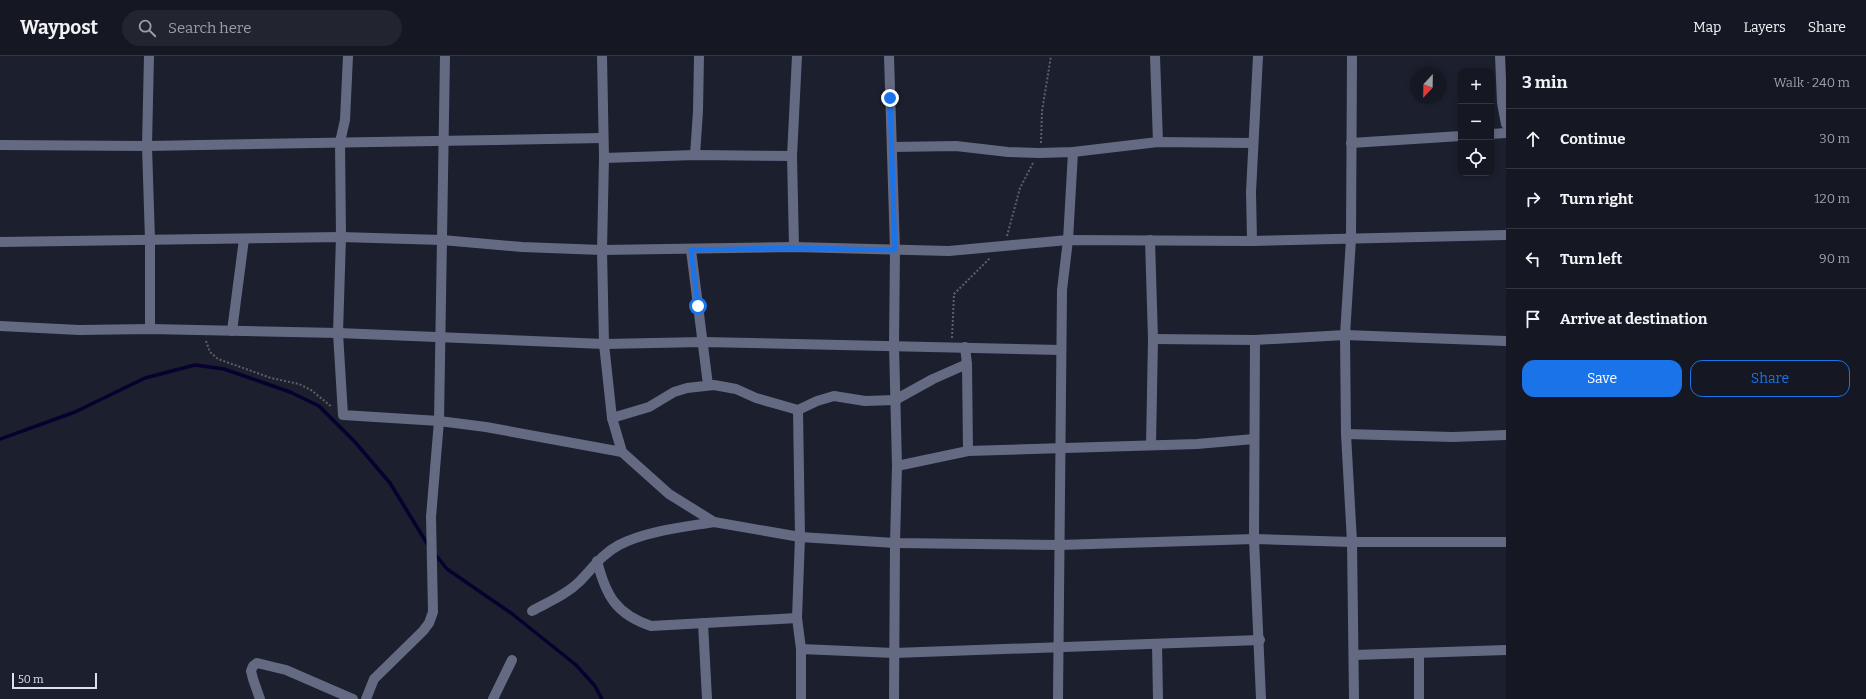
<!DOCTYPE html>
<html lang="en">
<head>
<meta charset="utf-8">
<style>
	body { margin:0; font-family:Bitter,serif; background:#22242f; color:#f1f3f6 }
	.controls { position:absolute; right:12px; top:12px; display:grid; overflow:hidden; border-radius:8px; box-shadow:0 2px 6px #0003 }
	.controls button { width:36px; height:36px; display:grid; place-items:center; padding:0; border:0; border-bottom:1px solid #343640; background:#151722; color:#f1f3f6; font:20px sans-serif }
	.compass { position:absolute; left:1410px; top:12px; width:36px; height:36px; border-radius:50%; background:#151722; box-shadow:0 2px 6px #0003; rotate:202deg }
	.scale { position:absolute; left:12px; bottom:10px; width:85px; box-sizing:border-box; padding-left:4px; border:2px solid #dee0ea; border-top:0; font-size:11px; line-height:14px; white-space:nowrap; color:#dee0ea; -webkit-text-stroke:3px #1c1f2d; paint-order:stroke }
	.stop { position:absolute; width:12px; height:12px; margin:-9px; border:3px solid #1a73e8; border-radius:50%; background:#fff }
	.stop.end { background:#1a73e8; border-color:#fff; box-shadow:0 1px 4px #0008 }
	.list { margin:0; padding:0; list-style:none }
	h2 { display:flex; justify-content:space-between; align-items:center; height:52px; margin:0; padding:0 16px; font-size:17px }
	h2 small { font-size:13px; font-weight:400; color:#9d9fa5 }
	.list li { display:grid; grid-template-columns:26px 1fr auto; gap:12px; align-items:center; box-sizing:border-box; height:60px; padding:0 16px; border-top:1px solid #343640 }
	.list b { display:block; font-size:15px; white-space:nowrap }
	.list em { font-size:13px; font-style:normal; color:#9d9fa5 }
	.actions { display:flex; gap:8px; padding:12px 16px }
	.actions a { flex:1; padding:9px 0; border:1px solid #1a73e8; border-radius:12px; text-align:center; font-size:14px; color:#1a73e8 }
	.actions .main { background:#1a73e8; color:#fff }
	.icon { flex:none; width:22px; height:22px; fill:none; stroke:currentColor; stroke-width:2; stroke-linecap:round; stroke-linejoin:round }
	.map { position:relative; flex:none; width:1506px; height:643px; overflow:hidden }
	header { display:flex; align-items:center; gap:24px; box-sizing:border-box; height:56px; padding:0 20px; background:#151722; border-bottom:1px solid #343640 }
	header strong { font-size:19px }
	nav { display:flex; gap:22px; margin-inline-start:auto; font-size:14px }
	.search { width:280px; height:36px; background:#22242f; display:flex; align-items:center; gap:10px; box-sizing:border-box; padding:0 14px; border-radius:22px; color:#9d9fa5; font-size:15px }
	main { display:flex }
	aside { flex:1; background:#151722 }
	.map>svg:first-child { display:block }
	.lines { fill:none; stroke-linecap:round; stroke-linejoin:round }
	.stream { stroke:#06012e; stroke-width:3.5 }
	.path { stroke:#5d5f6c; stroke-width:2; stroke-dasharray:2 2; stroke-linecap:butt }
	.minor { stroke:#656a83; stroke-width:10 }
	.route { stroke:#1a73e8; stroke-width:5 }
</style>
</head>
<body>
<header>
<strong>Waypost</strong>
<div class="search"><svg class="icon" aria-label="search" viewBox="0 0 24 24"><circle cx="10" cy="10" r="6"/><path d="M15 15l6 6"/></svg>Search here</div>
<nav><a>Map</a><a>Layers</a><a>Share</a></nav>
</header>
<main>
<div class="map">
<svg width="1506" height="643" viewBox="0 0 1506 643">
	<rect width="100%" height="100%" fill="#1c1f2d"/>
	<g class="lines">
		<g class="stream">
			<polyline points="0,383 75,356 145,322 195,309 224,313 290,336 319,350 355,386 390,427 428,489"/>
			<polyline points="434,497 447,513 511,557 576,609 595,630 602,643"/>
		</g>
		<g class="path">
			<polyline points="1041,87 1042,55 1051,0"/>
			<polyline points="1007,180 1020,132 1033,107"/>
			<polyline points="952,282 954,238 990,202"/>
			<polyline points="206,285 210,296 218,303 271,322 299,328 311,334 332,351"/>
		</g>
		<g class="minor">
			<polyline points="149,0 147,90 150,184 150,273"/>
			<polyline points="348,0 345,64 340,86 341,181 338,277 343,359 439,365 486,371 622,396 669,438 714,466 800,481 895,487 1059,489 1254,483 1352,486 1506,486"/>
			<polyline points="602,0 604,102 602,194 604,288 612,362 622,396"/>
			<polyline points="889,0 895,194 894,289 897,410 895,487 894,643"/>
			<polyline points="1155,0 1158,86"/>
			<polyline points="1352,0 1351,183 1345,279 1346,378 1352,486 1354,643"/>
			<polyline points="1500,0 1502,47 1506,68"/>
			<polyline points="1491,78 1506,77"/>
			<polyline points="1351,87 1461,80"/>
			<polyline points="0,89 147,90 603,82"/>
			<polyline points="892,91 956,90 1008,96 1039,97 1073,96 1158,86 1252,87"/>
			<polyline points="695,99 698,55 699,0"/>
			<polyline points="604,102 695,99 792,100"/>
			<polyline points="1150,184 1153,283 1151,389"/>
			<polyline points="1252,185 1251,136 1258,0"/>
			<polyline points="0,186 341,181 442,184 522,191 602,194 794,191 949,195 1068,184 1252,185 1506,179"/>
			<polyline points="794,191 792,100 797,0"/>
			<polyline points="691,194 708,329"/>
			<polyline points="0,270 79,274 150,273 338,277 604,288 703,286 1061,294"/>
			<polyline points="232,275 244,183"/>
			<polyline points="1153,283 1255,284 1345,279 1506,285"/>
			<polyline points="1255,284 1254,483 1261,643"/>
			<polyline points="965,291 967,308 968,395"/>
			<polyline points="798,354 800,481 797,562 801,593 801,643"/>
			<polyline points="612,362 649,351 674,336 687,332 714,329 736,333 756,342 798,354 817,345 834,340 865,345 895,344 933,323 967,308"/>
			<polyline points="1346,378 1453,381 1506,379"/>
			<polyline points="897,410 968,395 1197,388 1254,383"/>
			<path d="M597,505C606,540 616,558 651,570L797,562"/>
			<path d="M532,555C548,546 566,539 579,526C592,513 602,498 619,489C646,475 684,471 714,466"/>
			<polyline points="703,567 707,643"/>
			<polyline points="1157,588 1158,643"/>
			<polyline points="801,593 894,597 1260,584"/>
			<polyline points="1354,599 1506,594"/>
			<polyline points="260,643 253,623 251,615 253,610 257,607 286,614 353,643"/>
			<polyline points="366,643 374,623 423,575 429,567 433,556 431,461 439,365 445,0"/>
			<polyline points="493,643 512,604"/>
			<polyline points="1058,643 1062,234 1068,184 1073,96"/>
			<polyline points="1419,643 1419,597"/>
		</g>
	</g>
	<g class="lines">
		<polyline class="route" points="698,250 691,194 794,192 895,194 890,42"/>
	</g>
</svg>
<div class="controls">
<button>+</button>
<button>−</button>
<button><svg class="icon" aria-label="locate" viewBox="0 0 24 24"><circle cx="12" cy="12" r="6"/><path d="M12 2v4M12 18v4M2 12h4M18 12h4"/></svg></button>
</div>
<svg class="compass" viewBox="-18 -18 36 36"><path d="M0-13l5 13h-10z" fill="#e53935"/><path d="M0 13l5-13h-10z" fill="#9d9fa5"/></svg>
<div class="scale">50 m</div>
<div class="stop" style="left:698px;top:250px"></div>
<div class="stop end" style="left:890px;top:42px"></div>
</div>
<aside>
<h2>3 min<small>Walk · 240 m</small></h2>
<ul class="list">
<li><svg class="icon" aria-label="ahead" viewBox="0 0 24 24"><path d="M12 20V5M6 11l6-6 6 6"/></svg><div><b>Continue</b></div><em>30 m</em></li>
<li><svg class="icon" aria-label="right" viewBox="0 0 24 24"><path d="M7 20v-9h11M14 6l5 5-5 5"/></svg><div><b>Turn right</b></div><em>120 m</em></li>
<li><svg class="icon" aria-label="left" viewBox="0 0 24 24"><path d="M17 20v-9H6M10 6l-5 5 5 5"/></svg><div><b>Turn left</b></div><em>90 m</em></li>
<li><svg class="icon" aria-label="arrive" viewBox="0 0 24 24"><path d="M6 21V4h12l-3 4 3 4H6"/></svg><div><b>Arrive at destination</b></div></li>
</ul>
<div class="actions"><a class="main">Save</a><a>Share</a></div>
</aside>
</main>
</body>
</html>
